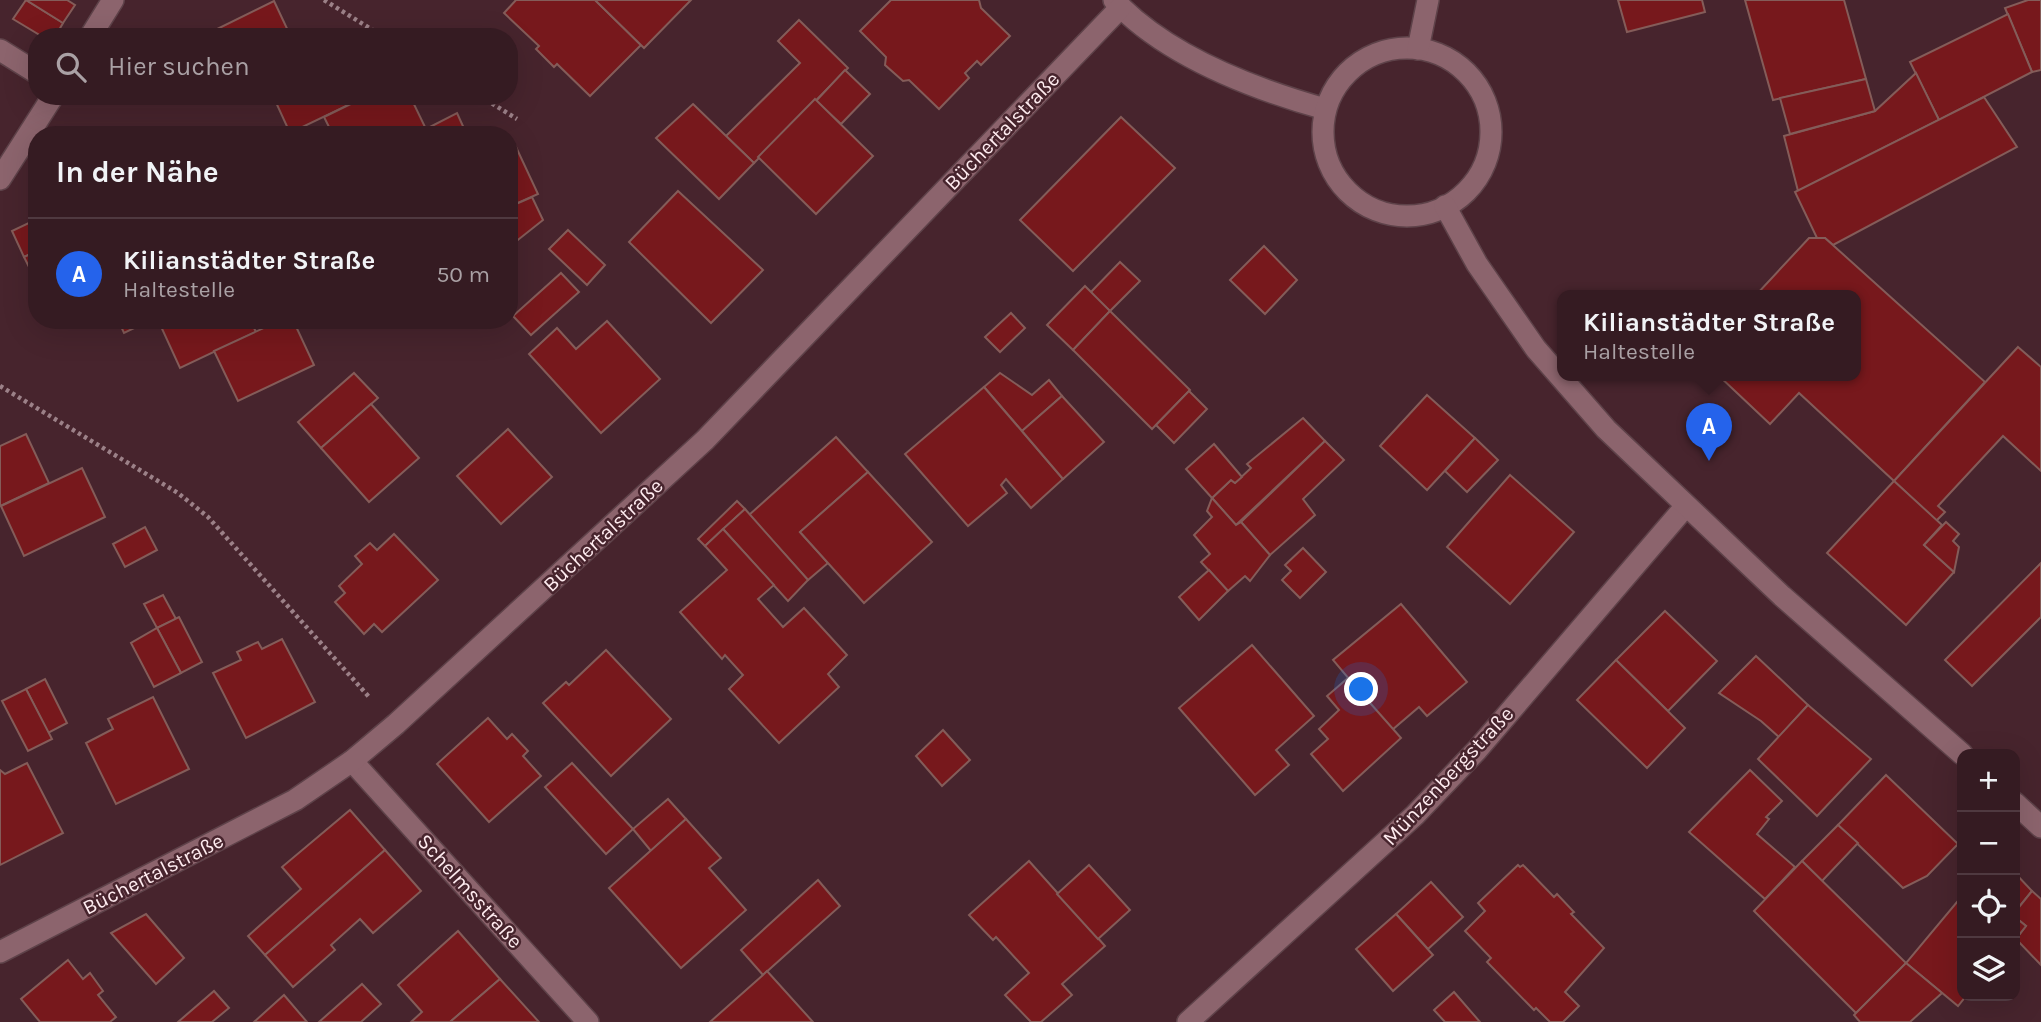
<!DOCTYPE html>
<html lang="de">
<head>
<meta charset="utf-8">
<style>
	body { margin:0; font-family:Karla,sans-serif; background:#40282f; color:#f1f3f6 }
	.controls { position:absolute; right:21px; bottom:21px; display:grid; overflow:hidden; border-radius:14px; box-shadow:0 7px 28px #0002 }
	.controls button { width:63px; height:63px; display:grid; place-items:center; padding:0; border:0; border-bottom:2px solid #4f3940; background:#351b22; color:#f1f3f6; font:35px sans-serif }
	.you { position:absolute; left:1362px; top:690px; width:24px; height:24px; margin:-18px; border:5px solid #fff; border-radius:50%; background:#1a73e8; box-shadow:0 0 0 10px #1a73e833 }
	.badge { display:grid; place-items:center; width:46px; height:46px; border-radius:50%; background:#2563eb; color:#fff; font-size:23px; font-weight:700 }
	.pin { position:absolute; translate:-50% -58px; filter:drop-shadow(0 2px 4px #0008) }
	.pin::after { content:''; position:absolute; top:37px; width:24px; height:21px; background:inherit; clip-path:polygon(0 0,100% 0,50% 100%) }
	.popup { position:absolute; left:1557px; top:290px; width:304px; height:91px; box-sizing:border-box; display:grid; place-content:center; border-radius:14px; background:#351b22; filter:drop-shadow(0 2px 5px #0005); font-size:23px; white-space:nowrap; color:#aaa1a5 }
	.popup b { font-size:26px; color:#f1f3f6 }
	.popup::after { content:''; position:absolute; left:50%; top:100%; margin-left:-14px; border:14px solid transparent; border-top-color:#351b22 }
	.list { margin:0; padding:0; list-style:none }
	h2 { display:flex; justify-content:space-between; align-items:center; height:91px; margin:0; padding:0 28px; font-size:30px }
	h2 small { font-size:23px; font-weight:400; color:#aaa1a5 }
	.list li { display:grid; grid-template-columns:46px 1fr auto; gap:21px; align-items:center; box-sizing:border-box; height:112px; padding:0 28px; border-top:2px solid #4f3940 }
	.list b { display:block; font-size:26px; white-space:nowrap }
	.list p { margin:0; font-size:23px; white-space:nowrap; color:#aaa1a5 }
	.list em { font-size:23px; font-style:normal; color:#aaa1a5 }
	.icon { flex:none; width:38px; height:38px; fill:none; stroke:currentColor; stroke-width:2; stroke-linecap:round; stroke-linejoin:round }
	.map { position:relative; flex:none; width:2041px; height:1022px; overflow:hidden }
	.search { position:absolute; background:#351b22; box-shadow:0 7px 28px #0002; left:28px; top:28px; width:490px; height:77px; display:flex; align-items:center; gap:18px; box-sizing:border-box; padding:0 24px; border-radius:28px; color:#aaa1a5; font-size:26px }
	.panel { position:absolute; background:#351b22; box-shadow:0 7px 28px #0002; left:28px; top:126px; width:490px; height:203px; border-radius:28px }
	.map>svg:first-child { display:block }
	.building { fill:#77181c; stroke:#845c59; stroke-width:2 }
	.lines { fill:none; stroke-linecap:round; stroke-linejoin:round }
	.street-casing { stroke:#5e4249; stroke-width:24 }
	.secondary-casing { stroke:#5e4249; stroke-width:24 }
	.path { stroke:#9c8188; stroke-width:4.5; stroke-dasharray:3.5 3.5; stroke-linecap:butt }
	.street { stroke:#8c646d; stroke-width:21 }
	.secondary { stroke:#8c646d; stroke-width:21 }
	.labels { text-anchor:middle; stroke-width:5; stroke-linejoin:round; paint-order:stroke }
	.street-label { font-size:21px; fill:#feebef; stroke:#47242d }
</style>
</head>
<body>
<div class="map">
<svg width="2041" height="1022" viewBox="0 0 2041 1022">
	<rect width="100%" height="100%" fill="#47242d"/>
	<g class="building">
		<polygon points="26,0 63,23 55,37 43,37 13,19"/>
		<polygon points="26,0 67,0 75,5 63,23"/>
		<polygon points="516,0 595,0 641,45 590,96 557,64 554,67 536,49 539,46 504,13"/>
		<polygon points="595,0 691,0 644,48"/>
		<polygon points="891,0 979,0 981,8 1010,36 981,65 977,61 965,73 969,78 939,109 909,80 903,81 885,65 886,57 860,31"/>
		<polygon points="1618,0 1702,0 1705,12 1627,32"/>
		<polygon points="1745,0 1844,0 1866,79 1773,100"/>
		<polygon points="2028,0 2041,0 2041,70 2032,72 2005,8"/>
		<polygon points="274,1 291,37 201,37"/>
		<polygon points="2008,14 2032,72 1939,120 1910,62"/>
		<polygon points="799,20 848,68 754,163 726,136 800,63 778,41"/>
		<polygon points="845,70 870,94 841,124 816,101"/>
		<polygon points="1916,73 1939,120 1798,191 1784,136 1875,111"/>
		<polygon points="1866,79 1875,111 1790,134 1780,98"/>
		<polygon points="273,96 367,96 290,133"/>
		<polygon points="367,96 410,96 426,129 413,135 333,135 324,117"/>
		<polygon points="1984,97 2017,147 1833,245 1825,238 1817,238 1795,192"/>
		<polygon points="815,99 873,156 816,214 758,157"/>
		<polygon points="693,104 754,163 719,199 656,138"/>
		<polygon points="457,113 467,135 413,135 426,129"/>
		<polygon points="1121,117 1175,168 1073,271 1020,220"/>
		<polygon points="516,147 538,194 509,207 509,150"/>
		<polygon points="678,191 763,270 711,323 629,242"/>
		<polygon points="532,197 543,220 509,247 509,207"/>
		<polygon points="37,219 37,251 24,257 12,231"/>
		<polygon points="568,230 605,265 587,285 549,249"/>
		<polygon points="1809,238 1825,238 1985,382 1894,481 1799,393 1770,424 1718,375 1856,375 1856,295 1756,295"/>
		<polygon points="1264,246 1297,280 1265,314 1230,280"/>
		<polygon points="37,251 37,283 24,257"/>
		<polygon points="1120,262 1140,281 1110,311 1090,293"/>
		<polygon points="561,273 579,292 531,335 513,316"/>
		<polygon points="1085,286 1110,311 1073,350 1047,325"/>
		<polygon points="1110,311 1190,390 1152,429 1073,350"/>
		<polygon points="1011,313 1025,328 1000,352 985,337"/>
		<polygon points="118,320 151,320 124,333"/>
		<polygon points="158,320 250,320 256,332 180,368"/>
		<polygon points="281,320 293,320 314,365 238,401 214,351"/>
		<polygon points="607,321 660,379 601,433 529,354 557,328 576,349"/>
		<polygon points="2018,347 2041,367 2041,471 2003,436 1938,506 1945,512 1936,521 1894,481"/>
		<polygon points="354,373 378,398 321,448 298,422"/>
		<polygon points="1000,373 1032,395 1049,380 1062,396 1022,431 984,387"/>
		<polygon points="984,387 1063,479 1031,508 1006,479 1001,485 1007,493 968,526 905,454"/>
		<polygon points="1189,391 1207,409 1174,443 1156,425"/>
		<polygon points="1427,395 1475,438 1427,490 1380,446"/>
		<polygon points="1062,396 1104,442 1063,479 1022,431"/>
		<polygon points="371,404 419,458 369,502 321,448"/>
		<polygon points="1303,418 1325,441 1236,525 1212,498 1231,480 1235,483 1251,468 1247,464"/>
		<polygon points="508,429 552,477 501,524 457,476"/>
		<polygon points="26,434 49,483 0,506 0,446"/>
		<polygon points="836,437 868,472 800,532 828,563 808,580 749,515"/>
		<polygon points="1475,438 1498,460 1467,492 1445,471"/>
		<polygon points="1325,441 1344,460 1303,499 1315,515 1270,555 1241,522"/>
		<polygon points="1214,444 1242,477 1235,483 1231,480 1212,498 1186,469"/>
		<polygon points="82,468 105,517 24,556 1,506"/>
		<polygon points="868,472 932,542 864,603 800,532"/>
		<polygon points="1510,475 1574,532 1510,604 1447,547"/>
		<polygon points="1894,481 1942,525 1924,545 1954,572 1906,625 1827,553"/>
		<polygon points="1212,498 1236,525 1241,522 1270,555 1250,581 1245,576 1228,591 1201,562 1210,554 1194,535 1212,517 1207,511"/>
		<polygon points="737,501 745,509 705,546 698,539"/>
		<polygon points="745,509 808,580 788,601 723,529"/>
		<polygon points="1946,522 1959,534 1953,541 1959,547 1954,572 1924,545"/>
		<polygon points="145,527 157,550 125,567 113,544"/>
		<polygon points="723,529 774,585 758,599 783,627 804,608 847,655 828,674 839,687 779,743 729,689 743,675 725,655 722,659 680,612 727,570 705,546"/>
		<polygon points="394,534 438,580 382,632 374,624 364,634 335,602 345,593 339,586 362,564 355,556 370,543 377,550"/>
		<polygon points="1303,548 1326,572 1300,598 1282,580 1291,571 1285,565"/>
		<polygon points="2041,563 2041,617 1972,686 1945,660"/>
		<polygon points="1209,570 1228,591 1199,620 1179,597"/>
		<polygon points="163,595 176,619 157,628 144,604"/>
		<polygon points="1401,604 1467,682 1427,716 1419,707 1392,730 1333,660"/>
		<polygon points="1665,611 1717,661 1668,711 1616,660"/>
		<polygon points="179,617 202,662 181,673 157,628"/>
		<polygon points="157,628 181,673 154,687 131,643"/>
		<polygon points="282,639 315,702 246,738 213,673 241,660 237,652 258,642 262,649"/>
		<polygon points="1252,645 1314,716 1276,750 1289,765 1255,795 1179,708"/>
		<polygon points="606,650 671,719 611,776 543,703 566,682 569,685"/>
		<polygon points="1756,656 1808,705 1779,737 1761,721 1719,693"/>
		<polygon points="1616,660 1685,728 1647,768 1577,700"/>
		<polygon points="1348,678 1401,738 1343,791 1311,754 1328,739 1319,729 1339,710 1327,696"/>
		<polygon points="45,679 67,723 48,733 26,689"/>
		<polygon points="26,689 52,739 28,751 2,701"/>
		<polygon points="153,697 189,769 116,804 86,743 113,729 108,719"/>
		<polygon points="1808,705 1871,759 1817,816 1758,759"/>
		<polygon points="488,718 507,739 512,734 528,751 523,756 541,776 489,822 437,764"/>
		<polygon points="943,730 970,760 942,786 916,756"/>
		<polygon points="27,763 63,833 0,865 0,770 5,774"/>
		<polygon points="572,763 633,829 606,854 545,787"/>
		<polygon points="1750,770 1782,801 1766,817 1769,819 1757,834 1795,867 1765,899 1689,832"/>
		<polygon points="1886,775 1958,844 1927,876 1903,888 1838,825"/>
		<polygon points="668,799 686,819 651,851 633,829"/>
		<polygon points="350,810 385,850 265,955 248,936 301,889 282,867"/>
		<polygon points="686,819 721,858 709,868 746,910 681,968 609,888"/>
		<polygon points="1838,825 1858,843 1822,881 1802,861"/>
		<polygon points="385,850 421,891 373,933 360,919 331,945 335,950 293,987 265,955"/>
		<polygon points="1029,861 1105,946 1062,984 1072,995 1041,1022 1031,1022 1005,995 1029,973 996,937 993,940 969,915"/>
		<polygon points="1802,861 1906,963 1856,1013 1754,911"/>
		<polygon points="1089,865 1130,910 1098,939 1057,894"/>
		<polygon points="1518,865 1520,867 1523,865 1554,897 1557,894 1574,912 1571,914 1604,948 1565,992 1579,1006 1563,1022 1550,1022 1536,1008 1534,1010 1487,962 1491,958 1465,931 1485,911 1478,903"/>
		<polygon points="2015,873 2032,891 2015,912"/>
		<polygon points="818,880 840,906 763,975 741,950"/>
		<polygon points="1431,882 1463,917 1428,949 1396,914"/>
		<polygon points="2032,891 2041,899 2041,965 2016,939 2026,926 2015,917 2015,912"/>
		<polygon points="1962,896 1962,996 1966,996 1958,1006 1906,963"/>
		<polygon points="146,914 184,958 156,984 111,933"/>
		<polygon points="1396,914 1433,955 1393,991 1356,949"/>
		<polygon points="2015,917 2026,926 2015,940"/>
		<polygon points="458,931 500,979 450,1022 411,1022 422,1012 398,985"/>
		<polygon points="68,960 83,979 90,973 103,991 98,995 116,1017 110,1022 40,1022 21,999"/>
		<polygon points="1906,963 1942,993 1910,1022 1860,1022 1854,1015"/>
		<polygon points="767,971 813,1022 710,1022 763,975"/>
		<polygon points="500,979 539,1022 450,1022"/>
		<polygon points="362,984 381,1004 361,1022 319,1022"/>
		<polygon points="214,991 229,1008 212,1022 178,1022"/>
		<polygon points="1454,992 1480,1022 1445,1022 1434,1010"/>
		<polygon points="284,995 307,1022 254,1022"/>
	</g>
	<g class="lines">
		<defs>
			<g id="street">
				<path d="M1114,0C1166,56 1254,89 1325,109"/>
				<polyline points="90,37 113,0"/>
				<polyline points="0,50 37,73"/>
				<polyline points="0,179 53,96"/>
				<polyline points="352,761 588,1022"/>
				<polyline points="0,952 295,800 352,761 396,724 705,440 1121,7"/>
				<polyline points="1188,1022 1415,815 1477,750 1685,507"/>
			</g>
			<g id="secondary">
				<circle cx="1407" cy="132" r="84"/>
				<polyline points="1418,49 1428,0"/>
				<polyline points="1445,206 1477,264 1536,349 1606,429 1782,596 1962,754"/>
				<polyline points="2015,803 2041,827"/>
			</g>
		</defs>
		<use href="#street" class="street-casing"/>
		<use href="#secondary" class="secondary-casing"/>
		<g class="path">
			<polyline points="324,0 384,37"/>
			<polyline points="480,96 517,119"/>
			<polyline points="0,386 178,493 208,517 370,698"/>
		</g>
		<use href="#street" class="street"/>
		<use href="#secondary" class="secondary"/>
	</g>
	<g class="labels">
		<g class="street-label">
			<text transform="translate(1002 131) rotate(-46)" y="7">Büchertalstraße</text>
			<text transform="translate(603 535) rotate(-43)" y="7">Büchertalstraße</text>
			<text transform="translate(1448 776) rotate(-47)" y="7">Münzenbergstraße</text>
			<text transform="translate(153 874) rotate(-27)" y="7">Büchertalstraße</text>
			<text transform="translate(470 891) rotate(48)" y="7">Schelmsstraße</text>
		</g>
	</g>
</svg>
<div class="controls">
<button>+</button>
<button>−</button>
<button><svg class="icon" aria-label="locate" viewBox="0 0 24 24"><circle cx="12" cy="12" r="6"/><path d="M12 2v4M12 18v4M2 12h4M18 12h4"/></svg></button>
<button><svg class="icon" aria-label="layers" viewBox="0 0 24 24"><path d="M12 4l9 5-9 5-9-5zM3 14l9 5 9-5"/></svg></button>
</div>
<div class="you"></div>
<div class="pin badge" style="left:1709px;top:461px">A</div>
<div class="popup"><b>Kilianstädter Straße</b>Haltestelle</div>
<div class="search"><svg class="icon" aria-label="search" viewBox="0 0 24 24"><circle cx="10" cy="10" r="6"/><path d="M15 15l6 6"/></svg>Hier suchen</div>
<section class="panel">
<h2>In der Nähe<small></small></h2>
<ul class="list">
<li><span class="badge">A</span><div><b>Kilianstädter Straße</b><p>Haltestelle</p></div><em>50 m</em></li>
</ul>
</section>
</div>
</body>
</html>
